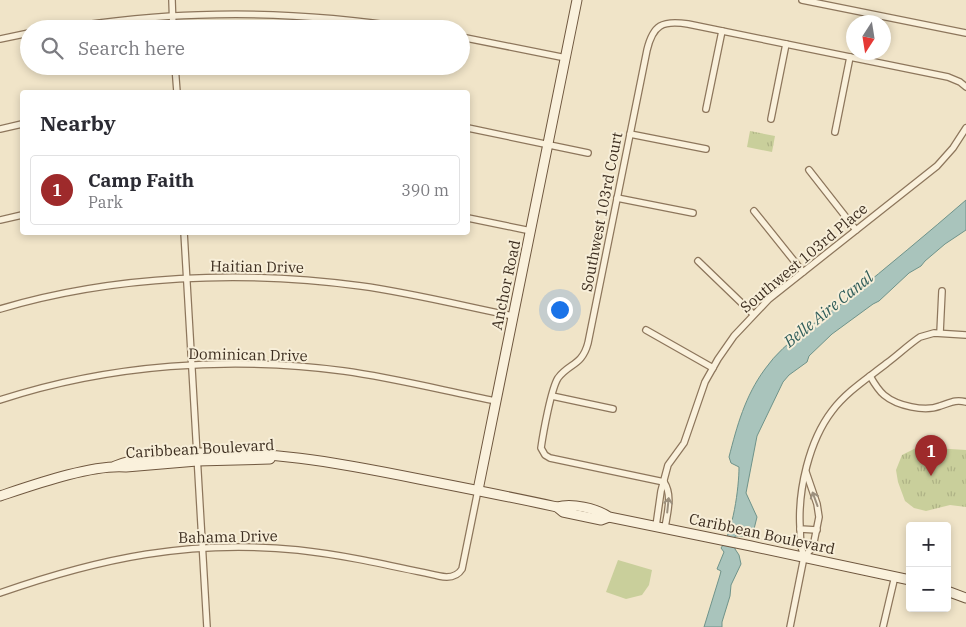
<!DOCTYPE html>
<html lang="en">
<head>
<meta charset="utf-8">
<style>
	body { margin:0; font-family:"IBM Plex Serif",serif; background:#f7f7f7; color:#2b2b33 }
	.controls { position:absolute; right:15px; bottom:15px; display:grid; overflow:hidden; border-radius:5px; box-shadow:0 2px 8px #0003 }
	.controls button { width:45px; height:45px; display:grid; place-items:center; padding:0; border:0; border-bottom:1px solid #e1e1e2; background:#fff; color:#2b2b33; font:25px sans-serif }
	.compass { position:absolute; left:846px; top:15px; width:45px; height:45px; border-radius:50%; background:#fff; box-shadow:0 2px 8px #0003; rotate:192deg }
	.you { position:absolute; left:559px; top:309px; width:18px; height:18px; margin:-12px; border:4px solid #fff; border-radius:50%; background:#1a73e8; box-shadow:0 0 0 8px #1a73e833 }
	.badge { display:grid; place-items:center; width:32px; height:32px; border-radius:50%; background:#9e2a2b; color:#fff; font-size:16px; font-weight:700 }
	.pin { position:absolute; translate:-50% -41px; filter:drop-shadow(0 1px 2px #0008) }
	.pin::after { content:''; position:absolute; top:26px; width:18px; height:15px; background:inherit; clip-path:polygon(0 0,100% 0,50% 100%) }
	.list { margin:0; padding:0; list-style:none }
	h2 { display:flex; justify-content:space-between; align-items:center; height:65px; margin:0; padding:0 20px; font-size:21px }
	h2 small { font-size:16px; font-weight:400; color:#7c7c81 }
	.list li { display:grid; grid-template-columns:32px 1fr auto; gap:15px; align-items:center; box-sizing:border-box; height:70px; margin:0 10px 10px; padding:0 10px; border:1px solid #e1e1e2; border-radius:5px }
	.list b { display:block; font-size:19px; white-space:nowrap }
	.list p { margin:0; font-size:16px; white-space:nowrap; color:#7c7c81 }
	.list em { font-size:16px; font-style:normal; color:#7c7c81 }
	.icon { flex:none; width:28px; height:28px; fill:none; stroke:currentColor; stroke-width:2; stroke-linecap:round; stroke-linejoin:round }
	.map { position:relative; flex:none; width:966px; height:627px; overflow:hidden }
	.search { position:absolute; background:#fff; box-shadow:0 2px 8px #0003; left:20px; top:20px; width:450px; height:55px; display:flex; align-items:center; gap:12px; box-sizing:border-box; padding:0 18px; border-radius:28px; color:#7c7c81; font-size:19px }
	.panel { position:absolute; background:#fff; box-shadow:0 2px 8px #0003; left:20px; top:90px; width:450px; height:145px; border-radius:5px }
	.map>svg:first-child { display:block }
	.grass { fill:url(#grass-tufts) }
	.garden { fill:#c9cf9b }
	.water { fill:#a9c4bc; stroke:#6f938a }
	.lines { fill:none; stroke-linecap:round; stroke-linejoin:round }
	.street-casing { stroke:#8d765c; stroke-width:8 }
	.secondary-casing { stroke:#6f573f; stroke-width:11 }
	.street { stroke:#faf1dc; stroke-width:5.5 }
	.secondary { stroke:#faf1dc; stroke-width:9 }
	.oneway { stroke:#9c907e }
	.labels { text-anchor:middle; stroke-width:4; stroke-linejoin:round; paint-order:stroke }
	.street-label { font-size:15px; fill:#3d2e20; stroke:#f7eed8 }
	.water-label { font-size:16px; font-style:italic; fill:#2f5d5a; stroke:#f7eed8 }
</style>
</head>
<body>
<div class="map">
<svg width="966" height="627" viewBox="0 0 966 627">
	<defs>
		<pattern id="grass-tufts" width="24" height="20" patternUnits="userSpaceOnUse" patternTransform="scale(1.25)"><rect width="24" height="20" fill="#c9cf9b"/><path d="M3 7l-1-3M5 7V3M7 7l1-3M15 17l-1-3M17 17v-4M19 17l1-3" fill="none" stroke="#aeb285"/></pattern>
	</defs>
	<rect width="100%" height="100%" fill="#f0e4c8"/>
	<g class="grass">
		<polygon points="750,131 775,136 772,152 747,147"/>
		<polygon points="918,447 966,450 966,507 950,505 926,511 914,508 905,501 898,482 896,470 902,455"/>
	</g>
	<polygon class="garden" points="618,560 652,570 649,585 642,595 626,599 606,592"/>
	<path class="water" d="M966,200V230L945,244L925,261L921,266L909,273L879,301L873,304L832,334L809,356L807,362L789,375L783,382L757,436L751,467L746,493L757,517L754,529L743,536H735V549L739,555L741,564L731,585L730,596L722,622V627H704L720,575L721,571L717,569L724,552L721,548C733,532 739,488 739,467L731,463L729,457C737,426 745,396 765,369C786,339 820,321 849,298C888,266 928,233 966,200Z"/>
	<g class="lines">
		<defs>
			<g id="street">
				<polyline points="172,0 173,29"/>
				<polyline points="802,0 966,33"/>
				<path d="M55,29C103,22 150,16 198,15C272,12 345,18 417,29"/>
				<polyline points="461,37 566,58"/>
				<polyline points="0,39 29,33"/>
				<polyline points="175,66 177,92"/>
				<polyline points="706,109 722,31"/>
				<polyline points="771,119 786,44"/>
				<polyline points="468,128 588,153"/>
				<polyline points="0,129 22,124"/>
				<polyline points="835,132 850,57"/>
				<polyline points="630,134 706,149"/>
				<polyline points="809,170 856,230"/>
				<polyline points="617,198 693,213"/>
				<polyline points="754,211 803,272"/>
				<polyline points="468,218 531,231"/>
				<polyline points="0,220 22,215"/>
				<polyline points="184,232 207,627"/>
				<polyline points="698,261 753,314"/>
				<path d="M0,309C114,275 244,270 361,286C412,293 463,306 513,316"/>
				<polyline points="646,330 713,368"/>
				<polyline points="940,333 942,291"/>
				<path d="M870,376C874,383 878,390 884,395C897,406 925,412 940,406C950,403 955,399 966,402"/>
				<polyline points="552,396 613,409"/>
				<path d="M0,400C110,364 230,356 344,371C395,378 445,391 496,401"/>
				<path d="M664,482L550,458L545,455L541,448C543,434 551,389 558,378C569,363 582,366 588,343L647,50C653,25 662,20 688,24L948,77L960,82L966,87"/>
				<path d="M664,482C673,496 667,513 665,528"/>
				<polyline points="656,526 661,491 668,465 684,443 705,382 718,359 734,336 769,299 937,166 953,148 966,128"/>
				<polyline points="800,529 817,530"/>
				<path d="M804,557C799,543 801,540 800,527C798,490 809,441 832,411C846,392 868,378 887,363C898,355 908,345 920,337L934,333L966,335"/>
				<path d="M0,593C100,558 191,539 298,550C345,555 392,566 439,576C448,578 457,577 462,569L478,490"/>
				<polyline points="790,627 804,557 813,547 819,517 817,504 806,472"/>
				<polyline points="883,627 895,576"/>
			</g>
			<g id="secondary">
				<path d="M115,466C135,458 157,456 179,454C260,448 340,463 419,479C465,488 511,497 557,507C572,503 596,508 609,517L751,546L910,580"/>
				<polyline points="478,490 577,0"/>
				<path d="M0,496C33,485 92,464 126,467L197,461L270,459"/>
				<polyline points="557,507 563,512 601,520 609,517"/>
				<polyline points="947,591 966,598"/>
			</g>
		</defs>
		<use href="#street" class="street-casing"/>
		<use href="#secondary" class="secondary-casing"/>
		<use href="#street" class="street"/>
		<use href="#secondary" class="secondary"/>
	</g>
	<defs><path id="oneway-shaft" d="M-6 0H5M1.5-3L5.5 0L1.5 3" fill="none" stroke-width="1.6" stroke-linecap="round" stroke-linejoin="round" transform="scale(1.25)"/></defs>
	<g class="oneway">
		<use href="#oneway-shaft" transform="translate(815 499) rotate(-110)"/>
		<use href="#oneway-shaft" transform="translate(668 505) rotate(-84)"/>
	</g>
	<g class="labels">
		<g class="street-label">
			<text transform="translate(602 212) rotate(-79)" y="5">Southwest 103rd Court</text>
			<text transform="translate(804 258) rotate(-40)" y="5">Southwest 103rd Place</text>
			<text transform="translate(257 267) rotate(1)" y="5">Haitian Drive</text>
			<text transform="translate(506 285) rotate(-78)" y="5">Anchor Road</text>
			<text transform="translate(248 355) rotate(1)" y="5">Dominican Drive</text>
			<text transform="translate(200 449) rotate(-3)" y="5">Caribbean Boulevard</text>
			<text transform="translate(762 534) rotate(12)" y="5">Caribbean Boulevard</text>
			<text transform="translate(228 537) rotate(-1)" y="5">Bahama Drive</text>
		</g>
		<g class="water-label">
			<text transform="translate(828 309) rotate(-39)" y="6">Belle Aire Canal</text>
		</g>
	</g>
</svg>
<div class="controls">
<button>+</button>
<button>−</button>
</div>
<svg class="compass" viewBox="-18 -18 36 36"><path d="M0-13l5 13h-10z" fill="#e53935"/><path d="M0 13l5-13h-10z" fill="#7c7c81"/></svg>
<div class="you"></div>
<div class="pin badge" style="left:931px;top:476px">1</div>
<div class="search"><svg class="icon" aria-label="search" viewBox="0 0 24 24"><circle cx="10" cy="10" r="6"/><path d="M15 15l6 6"/></svg>Search here</div>
<section class="panel">
<h2>Nearby<small></small></h2>
<ul class="list">
<li><span class="badge">1</span><div><b>Camp Faith</b><p>Park</p></div><em>390 m</em></li>
</ul>
</section>
</div>
</body>
</html>
